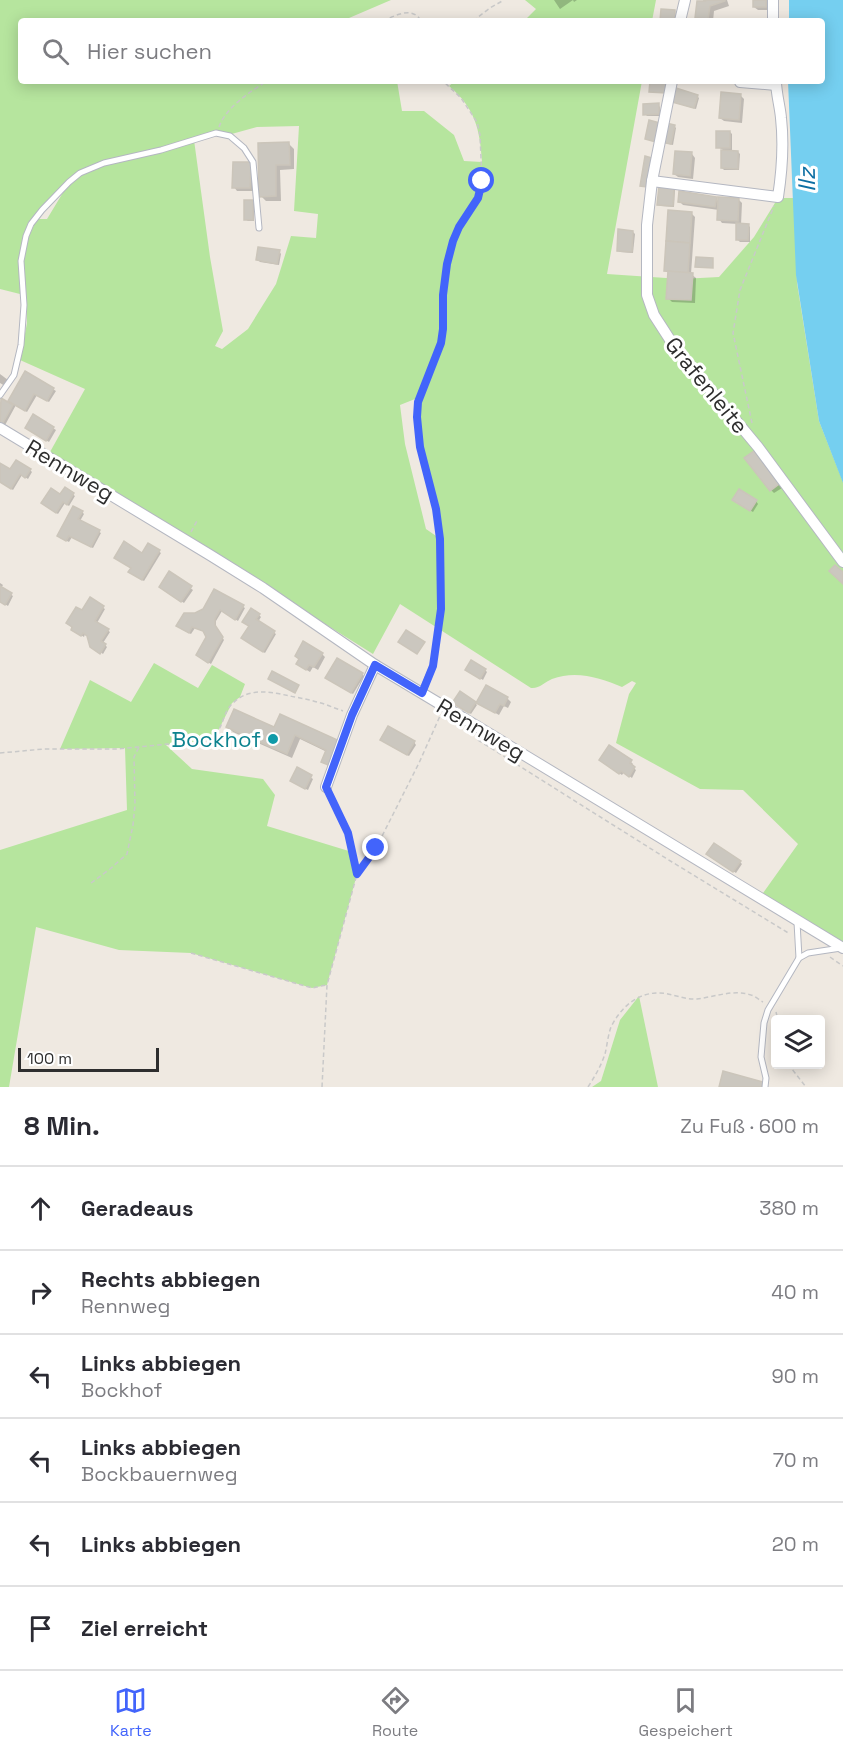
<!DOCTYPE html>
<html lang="de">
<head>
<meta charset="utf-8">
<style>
	body { margin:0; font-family:"Space Grotesk",sans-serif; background:#f7f7f7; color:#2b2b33 }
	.controls { position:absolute; right:18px; bottom:18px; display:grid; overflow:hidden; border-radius:6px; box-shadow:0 3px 15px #0003 }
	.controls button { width:54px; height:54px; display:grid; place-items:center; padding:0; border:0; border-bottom:2px solid #e1e1e2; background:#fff; color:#2b2b33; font:30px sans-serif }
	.scale { position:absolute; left:18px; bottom:15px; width:141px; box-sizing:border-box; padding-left:6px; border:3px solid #2e2e2e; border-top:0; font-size:16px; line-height:21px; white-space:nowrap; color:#2e2e2e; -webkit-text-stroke:4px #fff; paint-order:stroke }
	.stop { position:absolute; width:18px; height:18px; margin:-14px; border:4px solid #4264fb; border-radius:50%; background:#fff }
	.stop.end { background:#4264fb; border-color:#fff; box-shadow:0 2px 6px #0008 }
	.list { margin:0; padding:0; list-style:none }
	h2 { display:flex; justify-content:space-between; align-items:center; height:78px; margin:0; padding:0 24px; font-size:26px }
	h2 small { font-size:20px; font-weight:400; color:#7c7c81 }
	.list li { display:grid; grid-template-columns:39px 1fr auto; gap:18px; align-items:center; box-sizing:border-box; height:84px; padding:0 24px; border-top:2px solid #e1e1e2 }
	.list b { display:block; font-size:22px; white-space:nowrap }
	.list p { margin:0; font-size:20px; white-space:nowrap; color:#7c7c81 }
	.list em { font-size:20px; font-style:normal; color:#7c7c81 }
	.icon { flex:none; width:33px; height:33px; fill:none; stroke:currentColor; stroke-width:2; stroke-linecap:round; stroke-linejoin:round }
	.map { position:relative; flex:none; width:843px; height:1087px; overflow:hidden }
	.search { position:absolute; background:#fff; box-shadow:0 3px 15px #0003; left:18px; right:18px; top:18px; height:66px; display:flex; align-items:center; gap:15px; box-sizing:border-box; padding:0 21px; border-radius:6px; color:#7c7c81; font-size:22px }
	.sheet { height:582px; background:#fff }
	nav { display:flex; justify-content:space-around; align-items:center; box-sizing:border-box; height:84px; border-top:2px solid #e1e1e2; background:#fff; font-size:16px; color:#7c7c81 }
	nav a { display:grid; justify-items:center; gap:3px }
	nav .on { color:#4264fb }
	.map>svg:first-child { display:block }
	.green { fill:#b6e59e; fill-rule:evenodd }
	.water { fill:#75cff0 }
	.shadow { fill:#0003 }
	.building { fill:#cbc7bf; stroke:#cbc5ba; stroke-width:1.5 }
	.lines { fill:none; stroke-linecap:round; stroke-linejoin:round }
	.service-casing { stroke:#b4b7c1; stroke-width:7 }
	.minor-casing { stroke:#b4b7c1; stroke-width:12 }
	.path { stroke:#c9c9c9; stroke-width:1.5; stroke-dasharray:4.5 3; stroke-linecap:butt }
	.service { stroke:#fff; stroke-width:5 }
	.minor { stroke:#fff; stroke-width:10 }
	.route { stroke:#4264fb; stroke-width:8 }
	.culture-dot { fill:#0f9aa8; stroke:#fff; stroke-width:2 }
	.labels { text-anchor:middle; stroke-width:6; stroke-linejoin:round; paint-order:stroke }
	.street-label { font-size:22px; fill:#2e2e2e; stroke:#fff }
	.culture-label { font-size:22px; fill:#0d838f; stroke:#fff; text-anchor:end }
	.water-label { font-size:24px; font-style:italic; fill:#0d6fa3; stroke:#fff }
</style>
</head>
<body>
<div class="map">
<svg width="843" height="1087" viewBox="0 0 843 1087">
	<rect width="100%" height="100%" fill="#efe9e1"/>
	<g class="green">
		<path d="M0,0H391L342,21H21V81H397L402,111H424L454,135L464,161L482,162C480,129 475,108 449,86L455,81H642L607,274L681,279L719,277L754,237L778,198H795L797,283L819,421L843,482V948L761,896L798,844L743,790L700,789L616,743L629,694L636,683L632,681L622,687C601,678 576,670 552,679C545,682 539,689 531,688L400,604L373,654L50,452L85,389L20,360L27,323L26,288L23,263L27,240L37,219H47L67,186L31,224L22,248L24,295L0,289ZM299,126L294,211L318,214L316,238L291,236L276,284L248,329L222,349L215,346L223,331L210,257L194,140L216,133L228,135L257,127ZM420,397C407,432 438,498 439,538L426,529L405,444L400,405Z"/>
		<polygon points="525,0 656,0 652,21 524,21 536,9"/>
		<polygon points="154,663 198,688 212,665 245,684 240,697 232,703 216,735 208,740 166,745 192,769 263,779 275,795 267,826 352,852 357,874 327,985 312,988 191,953 119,950 36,927 9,1087 0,1087 0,850 127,810 125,748 60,749 90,680 131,702"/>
		<polygon points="639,996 658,1087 592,1087 601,1081 620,1020"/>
	</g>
	<polygon class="water" points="789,0 843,0 843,483 819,421 796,275 788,81 822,81 822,21 789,21"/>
	<g class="shadow">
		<polygon points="554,0 577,0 574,2 573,0 560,9"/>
		<polygon points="706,0 727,0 729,6 714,11 713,21 700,21 696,17 707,3"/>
		<polygon points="754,0 769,0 769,10 758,10 754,7"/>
		<polygon points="740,95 744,99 742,123 724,121 720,118"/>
		<polygon points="697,96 699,98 696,109 676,103 674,101"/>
		<polygon points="658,105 660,107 660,116 647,116 645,114"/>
		<polygon points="674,126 676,128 673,145 665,143 663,141"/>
		<polygon points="730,132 732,134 732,152 738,152 740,154 739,170 724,170 722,168 723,150 718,147"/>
		<polygon points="260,144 289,144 294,149 294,169 280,170 281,201 266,201 261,196"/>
		<polygon points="692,154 695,158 693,179 678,177 674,174"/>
		<polygon points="234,163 254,167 253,191 237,191 234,187"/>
		<polygon points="673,188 675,190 674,207 661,206 659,204"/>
		<polygon points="716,199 719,202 738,199 742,203 741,225 748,225 750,227 750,242 740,242 737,239 738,224 722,223 719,219 719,210 683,205 679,201"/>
		<polygon points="252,202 254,204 254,221 248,221 245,219"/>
		<polygon points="691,213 695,217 691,274 696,278 695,303 672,302 668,298 670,274 665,270"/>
		<polygon points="633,232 635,234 633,253 620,252 618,250"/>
		<polygon points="279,251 281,254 279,265 260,262 258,260"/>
		<polygon points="26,373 56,391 49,402 37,395 27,412 16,405 4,427 0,425 0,403 2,400 8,404"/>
		<polygon points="0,374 8,380 5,386 0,383"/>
		<polygon points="34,416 56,430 49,442 29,430"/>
		<polygon points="758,456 782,488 774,493 771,490"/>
		<polygon points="0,465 11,472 30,470 32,472 28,479 22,475 13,490 0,481"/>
		<polygon points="65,489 75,496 69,506 65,503 58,514 45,505 61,496"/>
		<polygon points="756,501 758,504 753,512 736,502"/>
		<polygon points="82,512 84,514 80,521 101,533 93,548 72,537 69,542 61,538"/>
		<polygon points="149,545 161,553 144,581 132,574"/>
		<polygon points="170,573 193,590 184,603 163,589"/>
		<polygon points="0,583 3,585 1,588 13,596 8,606 0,601"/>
		<polygon points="215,591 245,608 238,621 222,611 216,621 216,628 224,640 211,664 200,657 208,637 205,632 195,628 191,634 180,628 195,614 204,610"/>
		<polygon points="90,600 105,609 97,623 110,632 103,643 107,647 103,654 92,646 89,637 85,634 84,637 75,631 83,612"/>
		<polygon points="259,615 261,617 258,622 276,634 265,653 243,638"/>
		<polygon points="322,654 325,657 318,670 313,667 310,672 302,667"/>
		<polygon points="485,670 487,672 483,680 469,671"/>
		<polygon points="362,674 364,676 353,694 329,680"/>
		<polygon points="507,698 511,702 508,708 504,706 499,715 478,703"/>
		<polygon points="475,703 477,705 471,714 456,705"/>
		<polygon points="228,727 275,729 341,743 346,748 336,770 328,766 323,761 327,752 300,739 292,758 233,732"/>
		<polygon points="384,742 414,742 416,745 409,756"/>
		<polygon points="603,762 631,762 633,764 631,766 636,770 632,778 624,772 622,775"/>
		<polygon points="297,769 313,779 308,790 294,783"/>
		<polygon points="710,856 740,862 742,864 736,873"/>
	</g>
	<g class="building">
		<polygon points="704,0 725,0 725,1 710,6 708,19 695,18 697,1 705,1"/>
		<rect x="753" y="0" width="13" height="7"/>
		<polygon points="661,9 675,10 675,21 660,21"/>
		<polygon points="650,81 667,81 666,93 649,92"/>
		<polygon points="676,88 698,95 694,108 672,102"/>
		<polygon points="721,92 741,94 739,120 719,118"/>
		<polygon points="659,103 659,114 643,115 643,104"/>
		<polygon points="649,120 660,123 656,142 645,139"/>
		<polygon points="666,123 675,125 671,144 661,142"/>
		<rect x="716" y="131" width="14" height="17"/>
		<polygon points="289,142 290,165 276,165 276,196 259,197 258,143"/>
		<polygon points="721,150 738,151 738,169 721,168"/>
		<polygon points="675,151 692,152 690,176 673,174"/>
		<polygon points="645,156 652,158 647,187 640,186"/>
		<polygon points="233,162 251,162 250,188 232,188"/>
		<polygon points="659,186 674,187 673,206 657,205"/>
		<polygon points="679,191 717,197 715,207 678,202"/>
		<polygon points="718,197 739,198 738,221 717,220"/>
		<rect x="244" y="200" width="9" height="20"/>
		<polygon points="668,210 692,212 690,243 666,241"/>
		<polygon points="736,223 749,224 748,240 736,240"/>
		<polygon points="618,229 633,231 632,252 617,251"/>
		<polygon points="666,241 690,243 688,273 664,271"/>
		<polygon points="258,247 280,250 277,264 256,260"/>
		<polygon points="696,257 713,258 713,268 695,267"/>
		<polygon points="668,271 693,273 691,300 666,299"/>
		<polygon points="25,371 54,388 47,401 34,394 25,411 8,401"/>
		<polygon points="1,398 13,405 1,426 0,425"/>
		<polygon points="33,414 54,427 46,441 25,428"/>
		<polygon points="754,451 779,484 770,491 744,458"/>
		<polygon points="16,460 31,469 25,478 20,474 11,489 0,482 0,463 10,469"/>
		<polygon points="65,487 74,493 67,505 63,502 56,513 41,503 51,488 60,494"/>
		<polygon points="739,489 757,500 750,511 732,500"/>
		<polygon points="73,506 83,511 78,519 100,530 91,547 69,536 66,541 57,536"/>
		<polygon points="124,541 142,553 148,543 160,550 142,580 128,572 131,568 114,558"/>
		<polygon points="835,565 843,572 843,584 829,571"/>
		<polygon points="169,571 192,586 181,602 159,587"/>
		<polygon points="0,586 12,593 5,605 0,602"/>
		<polygon points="214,589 244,605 235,620 220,610 215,619 215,625 223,637 208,663 196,655 206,637 203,631 192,627 189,633 176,626 184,613 195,613 203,609"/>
		<polygon points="90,597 104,606 95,621 109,629 101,641 106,644 100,654 90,647 87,636 83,633 81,636 71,630 72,627 66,623 76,607 82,610"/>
		<polygon points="251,608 260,614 256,619 275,631 263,652 241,638 249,626 242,622"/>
		<polygon points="406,630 425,642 417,654 398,642"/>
		<polygon points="303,641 323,653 314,667 309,665 306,670 296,664 299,659 295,656"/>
		<polygon points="337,658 363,673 351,693 325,678"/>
		<polygon points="471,660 486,669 480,679 465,670"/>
		<polygon points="272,671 299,685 295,693 268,679"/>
		<polygon points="486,685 508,697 504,706 500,704 495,713 476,703"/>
		<polygon points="460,691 476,702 469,713 452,703"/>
		<polygon points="234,709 274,727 280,714 342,742 331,766 321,762 326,750 295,735 287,754 226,727"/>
		<polygon points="388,726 415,741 407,755 380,740"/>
		<polygon points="609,745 632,760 630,763 635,767 629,777 621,771 619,774 599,760"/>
		<polygon points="297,767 312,775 305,789 290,781"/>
		<polygon points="714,843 741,861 733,872 706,854"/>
		<polygon points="723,1071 763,1082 762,1087 719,1087"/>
	</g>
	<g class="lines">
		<defs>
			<g id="service">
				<polyline points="0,395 14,375 21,345 24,305 21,261 26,236 31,224 42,210 69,182 80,173 104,163 161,150 216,133 230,136 244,148 253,162 259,228"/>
				<polyline points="422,692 433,666"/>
				<polyline points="799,958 808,953 841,948"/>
				<polyline points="765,1087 766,1078 761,1057 764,1023 768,1010 799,958 797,922"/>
			</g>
			<g id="minor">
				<polyline points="773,0 773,21"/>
				<polyline points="680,21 685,0"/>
				<polyline points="672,81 652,181 647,225 647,295 654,315 674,346 758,447 843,562"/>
				<polyline points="740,82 776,85"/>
				<path d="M652,181L778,197C782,171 784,145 781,118C780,106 776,93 776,81"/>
				<polyline points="0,428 210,555 263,588 375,665 445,707 843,948"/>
				<polyline points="326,787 352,715 375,665"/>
			</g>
		</defs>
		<use href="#service" class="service-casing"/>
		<use href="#minor" class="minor-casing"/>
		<g class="path">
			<path d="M383,21C396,15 413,6 421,21"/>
			<polyline points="473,21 490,8 504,0"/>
			<path d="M219,127C226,107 250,92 267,81"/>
			<polyline points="752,423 733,333 740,290 774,206"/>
			<polyline points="191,532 198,519"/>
			<polyline points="434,660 441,609 440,539 436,509 420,447 417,417 418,402 441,343 443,329 443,295 447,264 453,241 459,227 478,198 482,181 480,135 477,122 461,98 443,81"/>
			<polyline points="478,740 672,862 790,934"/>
			<path d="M0,753L44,749H118L208,740C226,729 220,715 233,703C249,687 271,692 290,696C299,698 308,699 317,702C326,704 334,708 343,711"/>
			<polyline points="357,873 376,848 419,763 440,716"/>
			<polyline points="91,883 110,869 127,854 133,825 135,805 134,757 139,747"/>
			<polyline points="191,953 312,988 326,985"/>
			<polyline points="830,957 843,966"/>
			<polyline points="776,1012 778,1020"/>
			<polyline points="788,1064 806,1087"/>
			<polyline points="322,1087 327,985 357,874 348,833 331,797"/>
			<path d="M588,1087C595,1076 601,1066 605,1054C607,1046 608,1035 611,1027C620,1009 635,994 656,993C670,992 683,1000 697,999C714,997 733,989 751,995C755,996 759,1000 763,1002"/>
		</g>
		<use href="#service" class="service"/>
		<use href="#minor" class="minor"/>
	</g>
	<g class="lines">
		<polyline class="route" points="376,848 357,874 348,833 326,787 352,715 375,665 422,693 433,666 441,609 440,539 436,509 420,447 417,417 418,402 441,343 443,329 443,295 447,264 453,241 459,227 478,198 482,181"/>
	</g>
	<circle class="culture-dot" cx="273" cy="739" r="6"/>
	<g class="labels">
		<g class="street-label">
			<text transform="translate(707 385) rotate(51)" y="8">Grafenleite</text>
			<text transform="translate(70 470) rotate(31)" y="8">Rennweg</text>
			<text transform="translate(481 729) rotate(31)" y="8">Rennweg</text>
		</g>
		<g class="culture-label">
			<text x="261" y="747">Bockhof</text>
		</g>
		<g class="water-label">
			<text transform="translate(807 180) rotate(-91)" y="8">Ilz</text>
		</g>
	</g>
</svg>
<div class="controls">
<button><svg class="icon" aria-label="layers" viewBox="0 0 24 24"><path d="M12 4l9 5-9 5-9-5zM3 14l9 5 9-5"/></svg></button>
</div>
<div class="scale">100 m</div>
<div class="stop" style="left:482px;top:181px"></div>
<div class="stop end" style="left:376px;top:848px"></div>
<div class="search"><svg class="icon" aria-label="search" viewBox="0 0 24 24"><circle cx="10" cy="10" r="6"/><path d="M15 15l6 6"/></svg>Hier suchen</div>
</div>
<section class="sheet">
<h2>8 Min.<small>Zu Fuß · 600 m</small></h2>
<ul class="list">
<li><svg class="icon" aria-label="ahead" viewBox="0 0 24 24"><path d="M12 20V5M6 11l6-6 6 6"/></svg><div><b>Geradeaus</b></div><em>380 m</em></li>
<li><svg class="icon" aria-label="right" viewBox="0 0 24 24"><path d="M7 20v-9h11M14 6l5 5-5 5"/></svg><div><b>Rechts abbiegen</b><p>Rennweg</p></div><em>40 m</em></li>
<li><svg class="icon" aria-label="left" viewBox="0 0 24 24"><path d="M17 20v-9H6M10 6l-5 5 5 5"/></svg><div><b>Links abbiegen</b><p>Bockhof</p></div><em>90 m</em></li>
<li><svg class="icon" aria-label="left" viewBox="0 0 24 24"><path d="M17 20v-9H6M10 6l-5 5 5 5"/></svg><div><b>Links abbiegen</b><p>Bockbauernweg</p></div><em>70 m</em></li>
<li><svg class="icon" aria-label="left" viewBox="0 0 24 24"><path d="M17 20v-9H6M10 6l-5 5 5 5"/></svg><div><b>Links abbiegen</b></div><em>20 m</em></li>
<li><svg class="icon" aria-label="arrive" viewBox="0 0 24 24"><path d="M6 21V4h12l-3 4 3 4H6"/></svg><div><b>Ziel erreicht</b></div></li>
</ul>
</section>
<nav>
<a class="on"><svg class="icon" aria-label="map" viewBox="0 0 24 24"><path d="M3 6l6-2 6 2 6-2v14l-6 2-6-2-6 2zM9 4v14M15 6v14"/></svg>Karte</a>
<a><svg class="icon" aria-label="directions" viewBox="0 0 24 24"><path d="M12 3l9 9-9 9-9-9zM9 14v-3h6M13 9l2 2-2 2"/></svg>Route</a>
<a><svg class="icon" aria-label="saved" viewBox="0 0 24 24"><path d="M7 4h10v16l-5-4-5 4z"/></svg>Gespeichert</a>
</nav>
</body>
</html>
